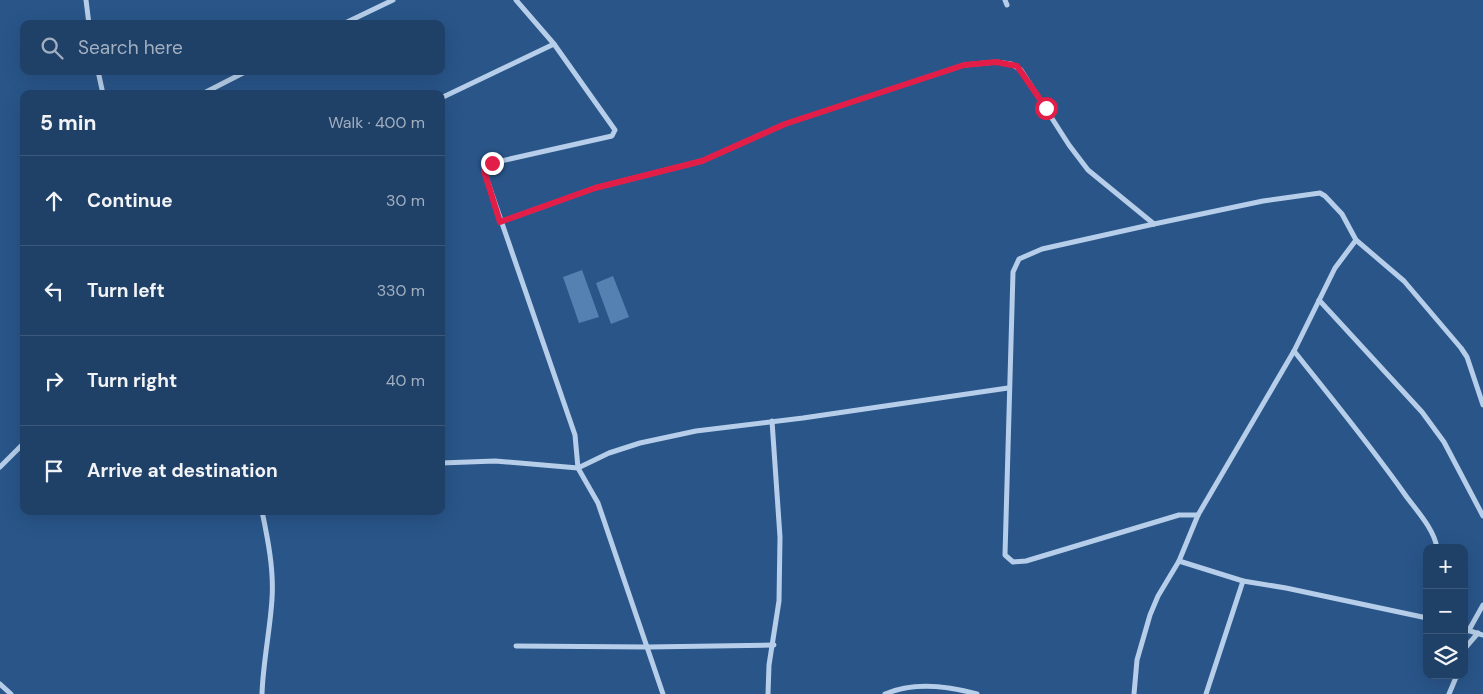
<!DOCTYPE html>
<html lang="en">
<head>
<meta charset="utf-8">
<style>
	body { margin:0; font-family:"DM Sans",sans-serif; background:#2c4b70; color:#f1f3f6 }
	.controls { position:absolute; right:15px; bottom:15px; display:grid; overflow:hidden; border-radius:10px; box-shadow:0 5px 20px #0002 }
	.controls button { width:45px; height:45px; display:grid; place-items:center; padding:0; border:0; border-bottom:1px solid #3c597b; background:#1f4067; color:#f1f3f6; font:25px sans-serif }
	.stop { position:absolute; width:15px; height:15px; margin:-11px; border:4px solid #e11d48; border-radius:50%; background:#fff }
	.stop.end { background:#e11d48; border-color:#fff; box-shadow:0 1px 5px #0008 }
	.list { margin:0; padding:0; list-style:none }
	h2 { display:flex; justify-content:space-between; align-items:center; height:65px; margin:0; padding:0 20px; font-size:21px }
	h2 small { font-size:16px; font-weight:400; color:#a1afc0 }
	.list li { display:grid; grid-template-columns:32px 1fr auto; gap:15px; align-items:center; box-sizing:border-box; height:90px; padding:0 20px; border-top:1px solid #3c597b }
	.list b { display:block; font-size:19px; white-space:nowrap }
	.list em { font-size:16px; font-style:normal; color:#a1afc0 }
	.icon { flex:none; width:28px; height:28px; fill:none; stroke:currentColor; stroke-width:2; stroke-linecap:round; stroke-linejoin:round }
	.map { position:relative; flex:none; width:1483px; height:694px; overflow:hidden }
	.search { position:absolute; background:#1f4067; box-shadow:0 5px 20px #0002; left:20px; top:20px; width:425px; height:55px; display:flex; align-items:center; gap:12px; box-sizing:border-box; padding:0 18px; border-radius:10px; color:#a1afc0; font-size:19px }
	.panel { position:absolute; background:#1f4067; box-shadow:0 5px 20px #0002; left:20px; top:90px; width:425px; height:425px; border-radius:10px }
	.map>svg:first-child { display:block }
	.building { fill:#5581b2 }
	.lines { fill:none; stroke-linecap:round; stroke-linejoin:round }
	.minor { stroke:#b6cee9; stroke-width:5 }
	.route { stroke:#e11d48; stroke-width:6 }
</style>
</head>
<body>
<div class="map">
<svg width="1483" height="694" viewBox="0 0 1483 694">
	<rect width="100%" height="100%" fill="#295589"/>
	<g class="building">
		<polygon points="582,270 599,317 579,323 563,277"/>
		<polygon points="613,276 629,317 611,324 596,283"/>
	</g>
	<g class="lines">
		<g class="minor">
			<polyline points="86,0 89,24"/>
			<polyline points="516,0 554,44 615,130 612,136 492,163 485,167 484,171 575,435 578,468 598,503 663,694"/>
			<polyline points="1005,0 1007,5"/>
			<polyline points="343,24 393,0"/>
			<polyline points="98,71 103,94"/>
			<polyline points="202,94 247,71"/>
			<polyline points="441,98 554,44"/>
			<polyline points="500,222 595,188 702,161 785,124 964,65 996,62 1011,64 1021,70 1069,145 1088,170 1154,224"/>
			<polyline points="1319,300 1422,412 1444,442 1483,516"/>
			<path d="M1294,351C1332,399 1371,446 1406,496C1417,511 1434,529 1437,548"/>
			<polyline points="441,463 495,461 578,468 609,453 640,443 696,431 803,418 1008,388"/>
			<polyline points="0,467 24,443"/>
			<path d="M262,511C268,540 274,570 272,599C270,631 263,662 262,694"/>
			<polyline points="1198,515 1179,515 1026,561 1013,562 1005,555 1013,272 1019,259 1042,249 1154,224 1263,201 1320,193 1325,196 1342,214 1356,240 1404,281 1461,348 1467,357 1483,405"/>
			<polyline points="1179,561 1243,581 1286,588 1427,618"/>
			<polyline points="1467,630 1483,635"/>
			<polyline points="1469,630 1483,605"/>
			<polyline points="516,646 648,647 774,645"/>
			<polyline points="1466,647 1478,633"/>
			<polyline points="1464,653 1466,630"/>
			<polyline points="0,684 11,694"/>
			<polyline points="768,694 769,665 779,601 780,537 772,421"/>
			<path d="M885,694C913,682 948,686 977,694"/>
			<polyline points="1134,694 1137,660 1150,615 1158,596 1179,561 1198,515 1294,351 1335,268 1356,240"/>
			<polyline points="1206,694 1243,581"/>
			<polyline points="1449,694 1457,675"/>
		</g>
	</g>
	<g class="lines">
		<polyline class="route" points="492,163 485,167 484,171 500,222 595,188 702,161 785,124 964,65 996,62 1017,66 1046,108"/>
	</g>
</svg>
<div class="controls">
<button>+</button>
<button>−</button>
<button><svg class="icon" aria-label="layers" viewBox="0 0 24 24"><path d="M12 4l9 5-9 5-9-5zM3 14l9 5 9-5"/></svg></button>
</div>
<div class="stop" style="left:1046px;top:108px"></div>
<div class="stop end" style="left:492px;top:163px"></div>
<div class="search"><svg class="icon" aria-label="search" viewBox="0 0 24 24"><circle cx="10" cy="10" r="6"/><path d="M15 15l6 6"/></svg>Search here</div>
<section class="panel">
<h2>5 min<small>Walk · 400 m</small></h2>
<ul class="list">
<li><svg class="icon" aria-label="ahead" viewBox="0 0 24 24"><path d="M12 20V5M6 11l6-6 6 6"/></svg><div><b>Continue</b></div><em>30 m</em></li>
<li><svg class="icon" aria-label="left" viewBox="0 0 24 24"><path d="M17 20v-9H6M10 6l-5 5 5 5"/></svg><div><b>Turn left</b></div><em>330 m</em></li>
<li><svg class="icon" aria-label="right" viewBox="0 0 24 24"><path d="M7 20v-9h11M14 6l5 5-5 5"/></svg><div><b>Turn right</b></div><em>40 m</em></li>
<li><svg class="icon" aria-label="arrive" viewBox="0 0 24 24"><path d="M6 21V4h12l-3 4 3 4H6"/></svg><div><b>Arrive at destination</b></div></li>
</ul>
</section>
</div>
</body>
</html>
